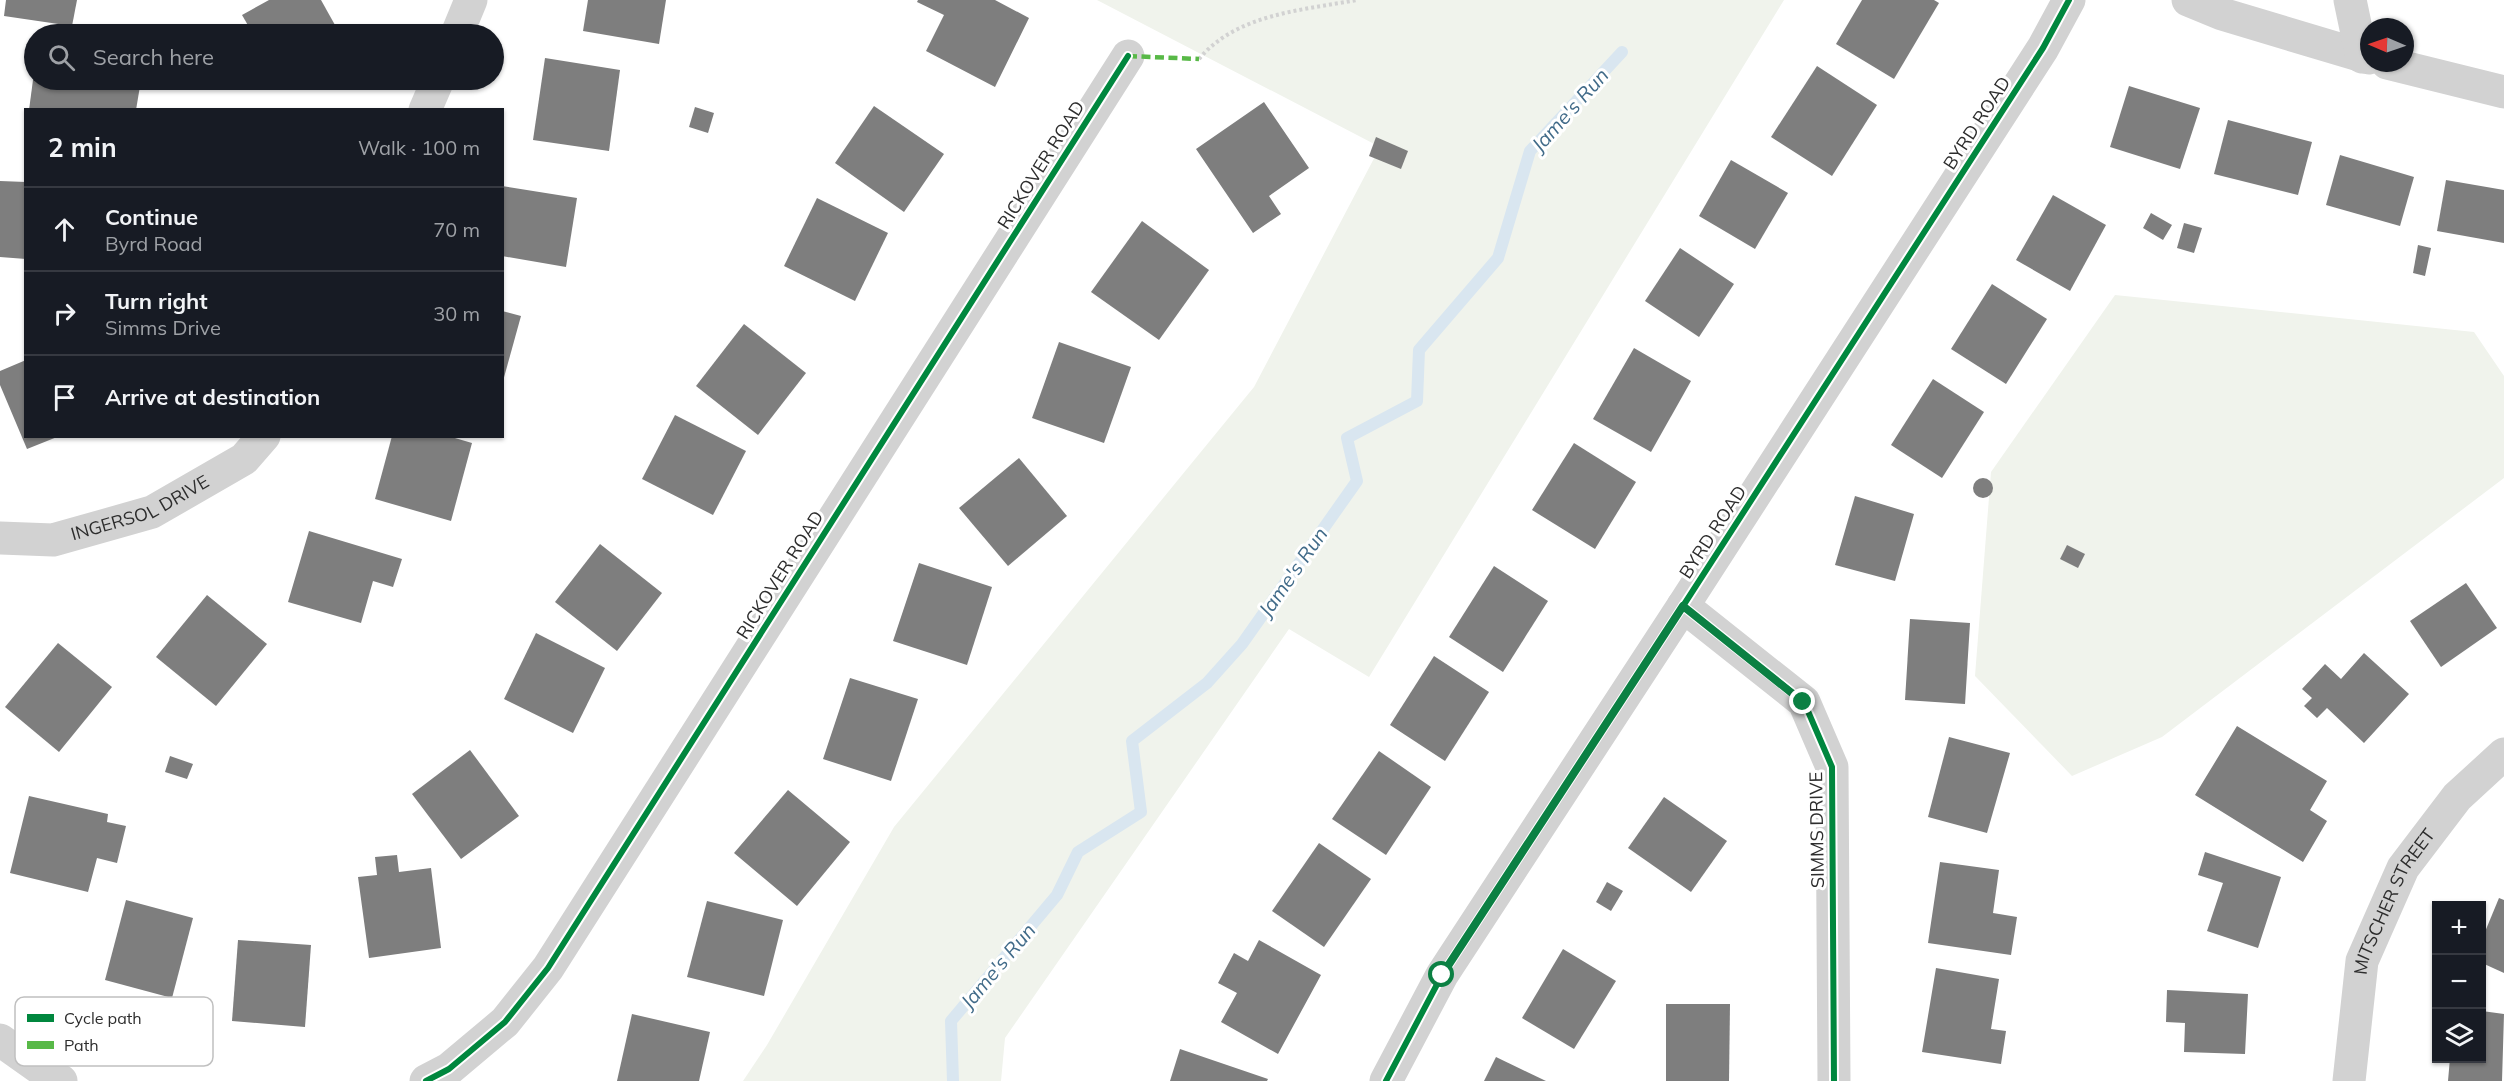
<!DOCTYPE html>
<html lang="en">
<head>
<meta charset="utf-8">
<style>
	body { margin:0; font-family:Mulish,sans-serif; background:#20242c; color:#f1f3f6 }
	.controls { position:absolute; right:18px; bottom:18px; display:grid; overflow:hidden; border-radius:0px; box-shadow:0 2px 4px #0004 }
	.controls button { width:54px; height:54px; display:grid; place-items:center; padding:0; border:0; border-bottom:2px solid #363941; background:#171b24; color:#f1f3f6; font:30px sans-serif }
	.compass { position:absolute; left:2360px; top:18px; width:54px; height:54px; border-radius:50%; background:#171b24; box-shadow:0 2px 4px #0004; rotate:272deg }
	.stop { position:absolute; width:18px; height:18px; margin:-14px; border:4px solid #0b8043; border-radius:50%; background:#fff }
	.stop.end { background:#0b8043; border-color:#fff; box-shadow:0 2px 6px #0008 }
	.list { margin:0; padding:0; list-style:none }
	h2 { display:flex; justify-content:space-between; align-items:center; height:78px; margin:0; padding:0 24px; font-size:26px }
	h2 small { font-size:20px; font-weight:400; color:#9ea1a6 }
	.list li { display:grid; grid-template-columns:39px 1fr auto; gap:18px; align-items:center; box-sizing:border-box; height:84px; padding:0 24px; border-top:2px solid #363941 }
	.list b { display:block; font-size:22px; white-space:nowrap }
	.list p { margin:0; font-size:20px; white-space:nowrap; color:#9ea1a6 }
	.list em { font-size:20px; font-style:normal; color:#9ea1a6 }
	.icon { flex:none; width:33px; height:33px; fill:none; stroke:currentColor; stroke-width:2; stroke-linecap:round; stroke-linejoin:round }
	.map { position:relative; flex:none; width:2504px; height:1081px; overflow:hidden }
	.search { position:absolute; background:#171b24; box-shadow:0 2px 4px #0004; left:24px; top:24px; width:480px; height:66px; display:flex; align-items:center; gap:15px; box-sizing:border-box; padding:0 21px; border-radius:33px; color:#9ea1a6; font-size:22px }
	.panel { position:absolute; background:#171b24; box-shadow:0 2px 4px #0004; left:24px; top:108px; width:480px; height:330px; border-radius:0px }
	.map>svg:first-child { display:block }
	.green { fill:#f0f3ec }
	.lines { fill:none; stroke-linecap:round; stroke-linejoin:round }
	.stream { stroke:#d9e6f0; stroke-width:12 }
	.building { fill:#7e7e7e }
	.path { stroke:#d2d2d2; stroke-width:4; stroke-dasharray:3 3; stroke-linecap:butt }
	.minor { stroke:#d2d2d2; stroke-width:33 }
	.quiet { stroke:#58b947; stroke-width:4.5; stroke-dasharray:9 4.5; stroke-linecap:butt }
	.cycleway-casing { stroke:#fff; stroke-width:10 }
	.cycleway { stroke:#00873e; stroke-width:6 }
	.route { stroke:#0b8043; stroke-width:8 }
	.labels { text-anchor:middle; stroke-width:6; stroke-linejoin:round; paint-order:stroke }
	.street-label { font-size:18px; fill:#2d2d2d; stroke:#fff }
	.water-label { font-size:20px; font-style:italic; fill:#416b89; stroke:#fff }
	.key { fill:#fff; stroke:#c0c0c0; stroke-width:1.5 }
	.key-label { font-size:16px; fill:#2d2d2d }
</style>
</head>
<body>
<div class="map">
<svg width="2504" height="1081" viewBox="0 0 2504 1081">
	<rect width="100%" height="100%" fill="#fff"/>
	<g class="green">
		<polygon points="1097,0 1784,0 1369,677 1289,629 1005,1038 1001,1081 743,1081 767,1045 894,827 1254,387 1380,147"/>
		<polygon points="2115,295 2474,332 2504,376 2504,478 2162,737 2072,776 1975,676 1991,472"/>
	</g>
	<g class="lines">
		<polyline class="stream" points="953,1081 951,1021 1057,895 1078,852 1141,812 1132,741 1207,683 1242,644 1357,481 1347,438 1417,401 1419,350 1498,258 1530,151 1622,52"/>
	</g>
	<g class="building">
		<polygon points="6,0 77,0 72,26 4,16"/>
		<polygon points="269,0 321,0 340,34 253,34 242,15"/>
		<polygon points="588,0 666,0 659,44 583,31"/>
		<polygon points="918,0 995,0 1029,18 995,87 926,51 944,15 917,2"/>
		<polygon points="1862,0 1934,0 1939,3 1894,79 1836,44"/>
		<rect x="130" y="25" width="25" height="9"/>
		<polygon points="545,58 620,70 609,151 533,140"/>
		<polygon points="1817,66 1877,105 1832,176 1771,137"/>
		<polygon points="33,80 141,80 136,110 29,110"/>
		<polygon points="2129,86 2200,108 2180,169 2110,147"/>
		<polygon points="1264,102 1309,168 1269,196 1281,214 1253,233 1196,149"/>
		<polygon points="874,106 944,154 904,212 835,163"/>
		<polygon points="695,107 714,113 708,133 689,127"/>
		<polygon points="2228,120 2312,142 2298,195 2214,174"/>
		<polygon points="1376,137 1408,151 1401,169 1369,156"/>
		<polygon points="2340,155 2414,177 2400,226 2326,205"/>
		<polygon points="1731,160 1788,193 1755,249 1699,216"/>
		<polygon points="2446,180 2504,190 2504,243 2437,231"/>
		<polygon points="0,181 26,182 26,259 0,257"/>
		<polygon points="502,186 577,198 566,267 502,256"/>
		<polygon points="2053,195 2106,225 2070,291 2016,260"/>
		<polygon points="817,198 888,233 855,301 784,266"/>
		<polygon points="2151,213 2172,225 2163,240 2143,228"/>
		<polygon points="1142,221 1209,270 1159,340 1091,292"/>
		<polygon points="2184,223 2202,228 2194,253 2177,248"/>
		<polygon points="2418,245 2431,248 2425,276 2413,273"/>
		<polygon points="1680,248 1734,284 1699,337 1645,301"/>
		<polygon points="1992,284 2047,319 2006,384 1951,349"/>
		<polygon points="502,311 521,316 503,381 502,381"/>
		<polygon points="744,324 806,373 758,435 696,386"/>
		<polygon points="1059,342 1131,367 1104,443 1032,418"/>
		<polygon points="1634,348 1691,381 1651,452 1593,419"/>
		<polygon points="26,360 26,436 57,437 27,449 0,385 0,371"/>
		<polygon points="1933,379 1984,412 1942,478 1891,445"/>
		<polygon points="675,415 746,451 713,515 642,479"/>
		<polygon points="392,436 448,436 472,443 451,521 375,499"/>
		<polygon points="1574,443 1636,482 1595,549 1532,510"/>
		<polygon points="1019,458 1067,516 1008,566 959,508"/>
		<circle cx="1983" cy="488" r="10"/>
		<polygon points="1855,496 1914,514 1895,581 1835,565"/>
		<polygon points="309,531 402,559 393,587 373,581 361,623 288,602"/>
		<polygon points="600,544 662,593 617,651 555,602"/>
		<polygon points="2067,545 2085,554 2078,568 2060,559"/>
		<polygon points="919,563 992,587 967,665 893,641"/>
		<polygon points="1494,566 1548,601 1503,672 1449,637"/>
		<polygon points="2466,583 2497,628 2441,667 2410,621"/>
		<polygon points="207,595 267,644 216,706 156,657"/>
		<polygon points="1910,619 1970,623 1965,704 1905,700"/>
		<polygon points="536,633 605,668 573,733 504,699"/>
		<polygon points="58,643 112,687 59,752 5,707"/>
		<polygon points="2364,653 2409,694 2364,743 2327,708 2317,718 2304,706 2312,698 2302,689 2325,664 2341,679"/>
		<polygon points="1434,656 1489,692 1445,761 1390,725"/>
		<polygon points="850,678 918,699 891,781 823,759"/>
		<polygon points="2237,726 2327,781 2310,810 2327,821 2303,862 2195,795"/>
		<polygon points="1949,737 2010,753 1987,833 1928,817"/>
		<polygon points="470,750 519,816 461,859 412,794"/>
		<polygon points="1379,751 1431,787 1386,855 1332,819"/>
		<polygon points="170,756 193,764 187,779 165,772"/>
		<polygon points="788,790 850,842 797,906 734,853"/>
		<polygon points="29,796 108,814 107,822 126,826 117,863 97,858 88,892 10,873"/>
		<polygon points="1664,797 1727,841 1691,892 1628,848"/>
		<polygon points="1319,843 1371,879 1324,947 1272,911"/>
		<polygon points="2205,852 2281,877 2258,948 2207,931 2223,883 2198,875"/>
		<polygon points="397,855 399,872 431,868 441,948 369,958 358,877 377,875 375,857"/>
		<polygon points="1940,862 1999,870 1993,913 2017,917 2011,955 1928,943"/>
		<polygon points="1607,882 1623,891 1611,911 1596,902"/>
		<polygon points="2499,898 2504,900 2504,973 2482,963 2482,939"/>
		<polygon points="126,900 193,918 172,998 105,980"/>
		<polygon points="707,901 783,920 764,996 687,977"/>
		<polygon points="238,940 311,945 305,1027 232,1021"/>
		<polygon points="1259,940 1321,975 1278,1054 1221,1022 1237,993 1218,983 1234,953 1248,961"/>
		<polygon points="1563,949 1616,981 1574,1049 1522,1018"/>
		<polygon points="1936,968 1999,979 1991,1029 2006,1031 2001,1064 1922,1052"/>
		<polygon points="2167,990 2248,994 2245,1054 2184,1052 2185,1023 2166,1022"/>
		<polygon points="1666,1004 1730,1004 1729,1081 1666,1081"/>
		<polygon points="2482,1011 2504,1014 2502,1081 2448,1081 2450,1058 2482,1058"/>
		<polygon points="632,1014 710,1032 699,1081 617,1081"/>
		<polygon points="1180,1049 1268,1079 1267,1081 1170,1081"/>
		<polygon points="1496,1057 1546,1081 1484,1081"/>
	</g>
	<g class="lines">
		<path class="path" d="M1199,59C1236,14 1303,10 1357,0"/>
		<g class="minor">
			<polyline points="2188,0 2222,14 2369,58"/>
			<polyline points="2350,0 2362,57"/>
			<polyline points="457,34 471,0"/>
			<polyline points="2387,63 2504,92"/>
			<polyline points="425,110 438,80"/>
			<path id="s1" d="M0,538L53,540L152,512L244,459L264,436"/>
			<polyline points="1683,606 1804,702 1832,767 1834,1081"/>
			<polyline points="0,1040 55,1079 61,1081"/>
			<polyline points="426,1081 449,1069 505,1022 548,968 1128,56"/>
			<polyline points="1386,1081 1442,975 1683,606 2043,48 2069,0"/>
			<path id="s2" d="M2349,1081L2362,961L2403,868L2457,797L2504,754"/>
		</g>
		<polyline class="quiet" points="1128,56 1199,59"/>
		<defs>
			<g id="cycleway">
				<polyline points="1683,606 1804,702 1832,767 1834,1081"/>
				<polyline points="426,1081 449,1069 505,1022 548,968 1128,56"/>
				<polyline points="1386,1081 1442,975 1683,606 2043,48 2069,0"/>
			</g>
		</defs>
		<use href="#cycleway" class="cycleway-casing"/>
		<use href="#cycleway" class="cycleway"/>
	</g>
	<g class="lines">
		<polyline class="route" points="1442,975 1683,606 1803,702"/>
	</g>
	<g class="labels">
		<g class="street-label">
			<text transform="translate(1977 123) rotate(-57)" y="6">BYRD ROAD</text>
			<text transform="translate(1041 165) rotate(-58)" y="6">RICKOVER ROAD</text>
			<text dy="6" stroke="none"><textPath href="#s1" startOffset="146">INGERSOL DRIVE</textPath></text>
			<text transform="translate(1713 532) rotate(-57)" y="6">BYRD ROAD</text>
			<text transform="translate(780 575) rotate(-58)" y="6">RICKOVER ROAD</text>
			<text transform="translate(1817 830) rotate(-91)" y="6">SIMMS DRIVE</text>
			<text dy="6" stroke="none"><textPath href="#s2" startOffset="188">MITSCHER STREET</textPath></text>
		</g>
		<g class="water-label">
			<text transform="translate(1570 110) rotate(-48)" y="7">Jame's Run</text>
			<text transform="translate(1293 572) rotate(-55)" y="7">Jame's Run</text>
			<text transform="translate(998 966) rotate(-50)" y="7">Jame's Run</text>
		</g>
	</g>
	<rect x="15" y="997" width="198" height="69" rx="9" class="key"/>
	<rect x="27" y="1014" width="27" height="8" fill="#00873e"/>
	<rect x="27" y="1041" width="27" height="8" fill="#58b947"/>
	<g class="key-label">
		<text x="64" y="1024">Cycle path</text>
		<text x="64" y="1051">Path</text>
	</g>
</svg>
<div class="controls">
<button>+</button>
<button>−</button>
<button><svg class="icon" aria-label="layers" viewBox="0 0 24 24"><path d="M12 4l9 5-9 5-9-5zM3 14l9 5 9-5"/></svg></button>
</div>
<svg class="compass" viewBox="-18 -18 36 36"><path d="M0-13l5 13h-10z" fill="#e53935"/><path d="M0 13l5-13h-10z" fill="#9ea1a6"/></svg>
<div class="stop" style="left:1442px;top:975px"></div>
<div class="stop end" style="left:1803px;top:702px"></div>
<div class="search"><svg class="icon" aria-label="search" viewBox="0 0 24 24"><circle cx="10" cy="10" r="6"/><path d="M15 15l6 6"/></svg>Search here</div>
<section class="panel">
<h2>2 min<small>Walk · 100 m</small></h2>
<ul class="list">
<li><svg class="icon" aria-label="ahead" viewBox="0 0 24 24"><path d="M12 20V5M6 11l6-6 6 6"/></svg><div><b>Continue</b><p>Byrd Road</p></div><em>70 m</em></li>
<li><svg class="icon" aria-label="right" viewBox="0 0 24 24"><path d="M7 20v-9h11M14 6l5 5-5 5"/></svg><div><b>Turn right</b><p>Simms Drive</p></div><em>30 m</em></li>
<li><svg class="icon" aria-label="arrive" viewBox="0 0 24 24"><path d="M6 21V4h12l-3 4 3 4H6"/></svg><div><b>Arrive at destination</b></div></li>
</ul>
</section>
</div>
</body>
</html>
